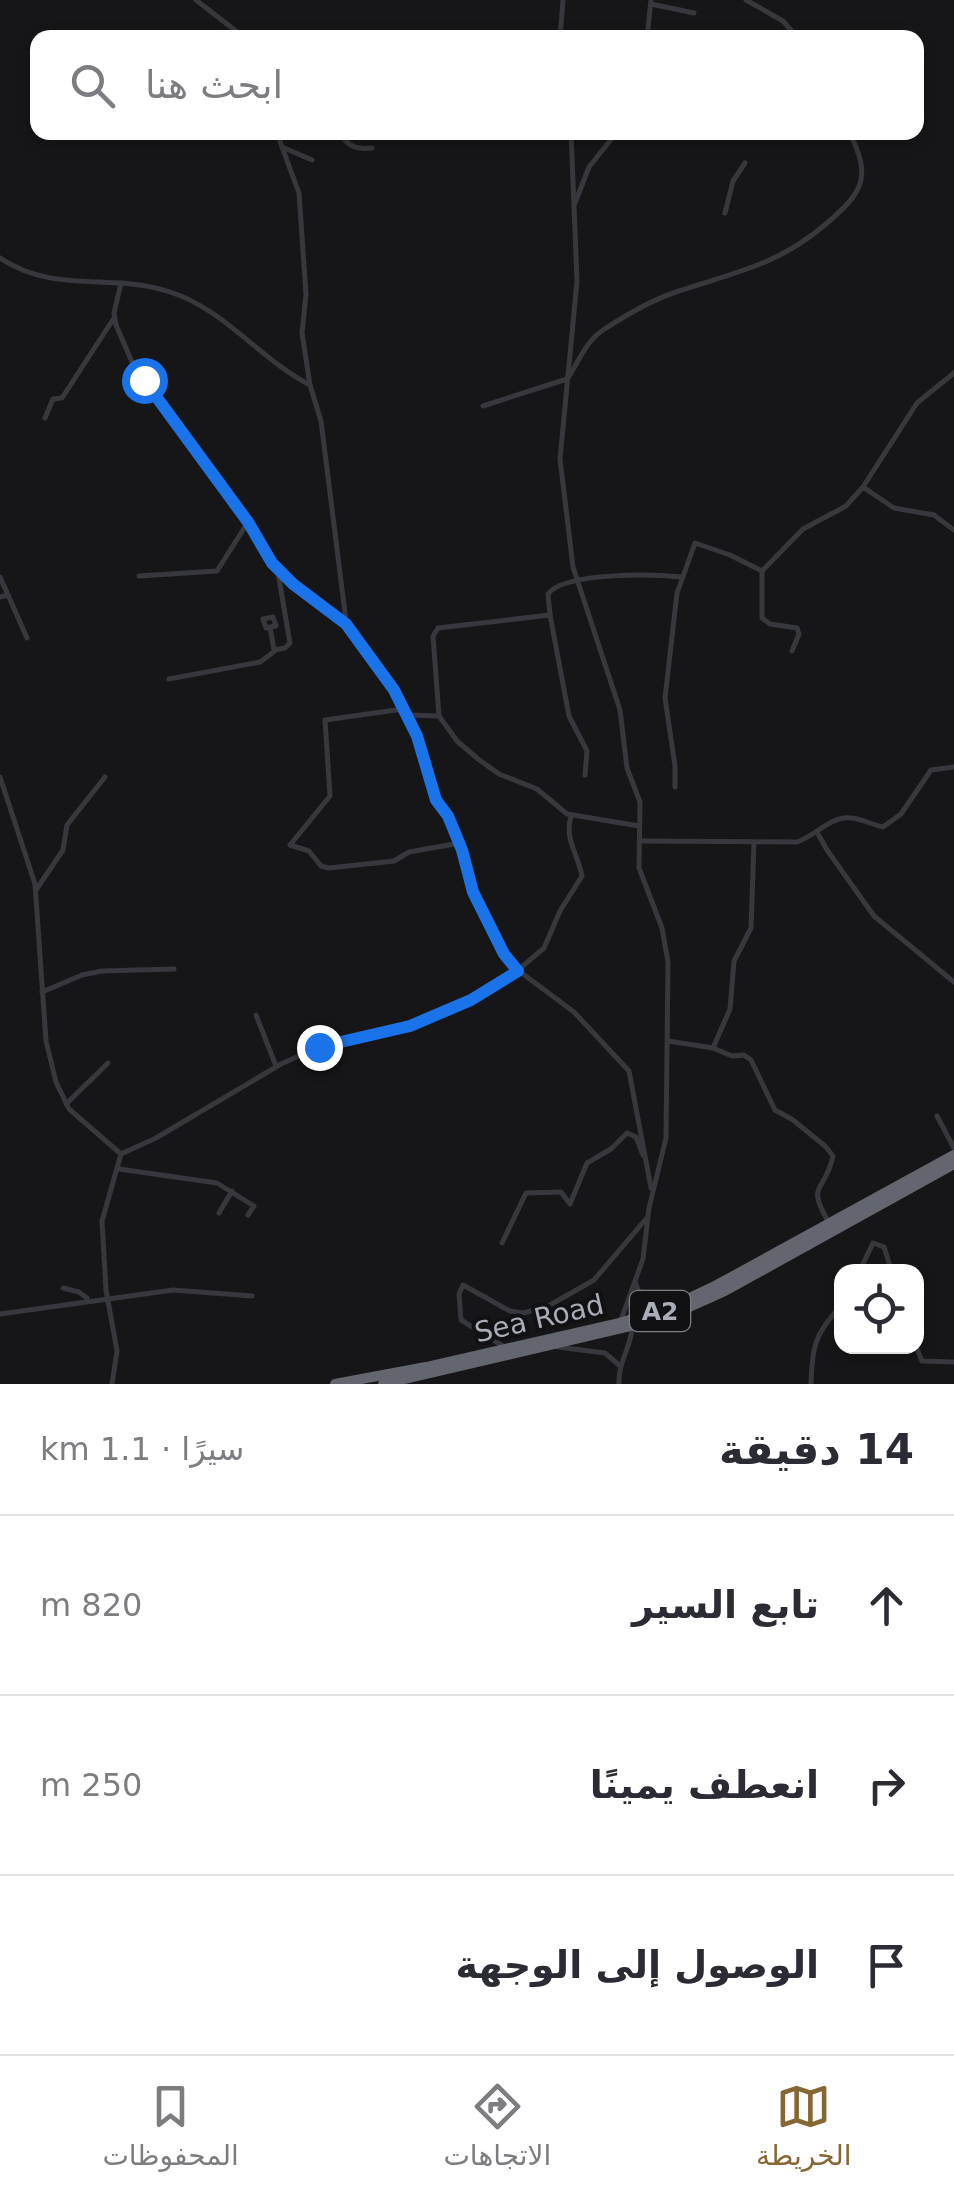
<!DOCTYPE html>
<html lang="ar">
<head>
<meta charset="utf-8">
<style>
	body { margin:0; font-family:"DejaVu Sans","Noto Sans Arabic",sans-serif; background:#f7f7f7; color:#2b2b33; direction:rtl }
	.controls { position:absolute; right:30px; bottom:30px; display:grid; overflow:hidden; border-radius:20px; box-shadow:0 5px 15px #0003 }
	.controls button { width:90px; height:90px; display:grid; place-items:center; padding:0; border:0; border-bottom:2px solid #e1e1e2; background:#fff; color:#2b2b33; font:50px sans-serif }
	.stop { position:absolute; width:30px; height:30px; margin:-22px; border:8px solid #1a73e8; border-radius:50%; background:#fff }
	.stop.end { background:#1a73e8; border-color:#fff; box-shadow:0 2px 10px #0008 }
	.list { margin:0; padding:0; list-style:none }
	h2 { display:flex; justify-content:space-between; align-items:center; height:130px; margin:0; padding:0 40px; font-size:42px }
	h2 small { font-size:32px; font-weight:400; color:#7c7c81 }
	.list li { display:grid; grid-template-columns:65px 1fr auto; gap:30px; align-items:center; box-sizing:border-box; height:180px; padding:0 40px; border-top:2px solid #e1e1e2 }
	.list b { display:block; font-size:38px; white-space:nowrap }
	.list em { font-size:32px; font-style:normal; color:#7c7c81 }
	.icon { flex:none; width:55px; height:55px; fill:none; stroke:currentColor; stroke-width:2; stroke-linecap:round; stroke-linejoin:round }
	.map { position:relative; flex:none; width:954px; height:1384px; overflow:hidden; direction:ltr }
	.search { position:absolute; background:#fff; box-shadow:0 5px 15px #0003; left:30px; right:30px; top:30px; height:110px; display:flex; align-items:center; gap:25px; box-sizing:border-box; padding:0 35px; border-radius:20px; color:#7c7c81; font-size:38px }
	.sheet { height:670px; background:#fff }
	nav { display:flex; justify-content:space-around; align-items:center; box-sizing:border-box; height:140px; border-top:2px solid #e1e1e2; background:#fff; font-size:28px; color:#7c7c81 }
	nav a { display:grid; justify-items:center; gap:5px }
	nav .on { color:#856733 }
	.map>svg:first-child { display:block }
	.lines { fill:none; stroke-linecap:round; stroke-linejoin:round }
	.street { stroke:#37383d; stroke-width:5 }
	.highway { stroke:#63666e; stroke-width:10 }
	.route { stroke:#1a73e8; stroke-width:12 }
	.labels { text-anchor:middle; stroke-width:8; stroke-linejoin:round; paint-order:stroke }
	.shield { fill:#111113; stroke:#7b7e86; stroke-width:2.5 }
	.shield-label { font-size:25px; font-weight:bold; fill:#a8adb8 }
	.street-label { font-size:28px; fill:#a8adb8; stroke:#111113 }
</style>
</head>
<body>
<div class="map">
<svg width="954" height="1384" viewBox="0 0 954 1384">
	<rect width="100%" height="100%" fill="#161618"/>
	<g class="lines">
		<g class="street">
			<polyline points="196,0 245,38"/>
			<polyline points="746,0 783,21 798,38"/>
			<polyline points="651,4 694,13"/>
			<polyline points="296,38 297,37"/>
			<polyline points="560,38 563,0"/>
			<polyline points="647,38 651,0"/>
			<polyline points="277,132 282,147 312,160"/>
			<path d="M339,132C347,146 356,150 372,148"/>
			<polyline points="571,132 577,281 560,459 573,567 620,710 627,768 640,802 639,868 662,928 668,962 666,1138 649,1208 643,1259 621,1320"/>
			<polyline points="735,132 762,137"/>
			<polyline points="575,203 589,167 617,132"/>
			<polyline points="725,213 733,181 745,163"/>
			<path d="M0,258C56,295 111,272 170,292C224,309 261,360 310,385L302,333L306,294L299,193L282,147"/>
			<polyline points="121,283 114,313 116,325 132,362 164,411 240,511 272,563 293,584 346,624 394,690 417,736 436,800 448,816 463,850 473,892 504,954 519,971 574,1012 629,1071 651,1188"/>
			<polyline points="310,385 321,421 346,621"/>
			<path d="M483,406L567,379C579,362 585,342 603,330C626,315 653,299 679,291C736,272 778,265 826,224C862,193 873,178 849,132"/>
			<polyline points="45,418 53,399 62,398 114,318"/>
			<polyline points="863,487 917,403 954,373"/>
			<polyline points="762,571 762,618 770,624 797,628 799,634 792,651"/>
			<polyline points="139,576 217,571 248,522"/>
			<polyline points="0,577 8,595"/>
			<polyline points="0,597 8,595 27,638"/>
			<polyline points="550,615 569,716 587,751 585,775"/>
			<polyline points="270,627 276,626 273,617 263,619 266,628 270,627 274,650 285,648 290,643 277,567"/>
			<polyline points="169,679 260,662 275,651"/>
			<polyline points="403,709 325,720 330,796 290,845 309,851 321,866 329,868 394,861 409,852 460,843"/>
			<path d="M408,715L439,716L433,636L438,628L550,615L548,594C564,572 654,574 681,577"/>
			<polyline points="439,716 457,741 478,759 499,774 537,789 567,814 639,826"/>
			<polyline points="0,777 35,884 46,1041 56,1082 69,1109 121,1154"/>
			<polyline points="675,787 675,766 665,698 677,593 695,543 730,555 762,571 803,529 846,506 863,487 894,508 934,515 954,530"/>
			<polyline points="818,834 827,850 874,916 954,982"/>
			<path d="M639,841L797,842C815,836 831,816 850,818C861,818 872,825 883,827L901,814L931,770L954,767"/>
			<polyline points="36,890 63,850 67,825 105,777"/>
			<polyline points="42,992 82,975 102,971 174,969"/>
			<polyline points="256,1015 276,1066"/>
			<path d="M668,1041L713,1048L732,1056L744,1055L751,1060L775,1110L793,1120L825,1146L833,1156C825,1194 805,1182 829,1223"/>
			<polyline points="713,1048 730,1009 734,961 751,928 754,844"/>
			<polyline points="66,1104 108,1063"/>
			<polyline points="937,1116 954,1148"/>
			<polyline points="119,1169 217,1183 254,1206 248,1215"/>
			<polyline points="219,1213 232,1191"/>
			<polyline points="502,1243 526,1193 561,1192 570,1204 587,1163 611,1149 627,1133 636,1137 643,1155"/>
			<polyline points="859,1272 873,1243 884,1247 892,1272"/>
			<polyline points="636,1284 647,1315"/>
			<polyline points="63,1288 79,1292 87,1298"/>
			<polyline points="0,1314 173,1290 252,1296"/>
			<polyline points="503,1346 461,1320 459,1294 463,1285 510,1311 524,1313 550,1305 594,1280 646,1219"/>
			<polyline points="916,1346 922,1361 954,1362"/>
			<polyline points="558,1347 605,1353 619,1365"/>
			<path d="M112,1384L117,1351L106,1290L102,1221L121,1154L156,1138L281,1064L319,1047L410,1026L471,1000L505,981L544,948L560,911L582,876C578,854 564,839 571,816"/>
			<path d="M619,1384C618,1363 630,1349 632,1329"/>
			<path d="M811,1384C812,1346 815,1333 842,1305"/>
		</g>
		<g class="highway">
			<polyline points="335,1384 426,1367 619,1323 666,1309 715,1286 954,1155"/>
			<polyline points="383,1384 665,1318 725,1291 954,1164"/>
		</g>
	</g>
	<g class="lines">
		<polyline class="route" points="144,380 248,522 272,563 293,584 346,624 394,690 417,736 436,800 448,816 462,850 473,892 504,954 518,971 471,1000 410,1026 319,1047"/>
	</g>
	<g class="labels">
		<rect class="shield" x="630" y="1291" width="60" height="40" rx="8"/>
		<g class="shield-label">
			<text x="660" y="1320">A2</text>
		</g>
		<g class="street-label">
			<text transform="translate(539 1318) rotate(-13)" y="10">Sea Road</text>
		</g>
	</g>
</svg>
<div class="controls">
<button><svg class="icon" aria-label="locate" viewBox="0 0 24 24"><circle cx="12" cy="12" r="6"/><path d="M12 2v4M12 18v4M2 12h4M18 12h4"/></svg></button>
</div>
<div class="stop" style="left:144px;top:380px"></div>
<div class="stop end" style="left:319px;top:1047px"></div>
<div class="search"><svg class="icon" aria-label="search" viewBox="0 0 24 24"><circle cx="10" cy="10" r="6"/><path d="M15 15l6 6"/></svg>ابحث هنا</div>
</div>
<section class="sheet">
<h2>14 دقيقة<small>سيرًا · 1.1 km</small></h2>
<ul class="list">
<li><svg class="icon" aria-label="ahead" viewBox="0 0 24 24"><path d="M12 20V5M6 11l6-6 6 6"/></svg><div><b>تابع السير</b></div><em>820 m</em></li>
<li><svg class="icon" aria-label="right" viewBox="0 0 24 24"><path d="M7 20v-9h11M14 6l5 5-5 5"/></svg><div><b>انعطف يمينًا</b></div><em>250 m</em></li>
<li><svg class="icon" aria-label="arrive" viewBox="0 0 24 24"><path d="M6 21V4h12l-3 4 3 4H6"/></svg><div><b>الوصول إلى الوجهة</b></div></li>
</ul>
</section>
<nav>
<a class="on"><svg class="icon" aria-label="map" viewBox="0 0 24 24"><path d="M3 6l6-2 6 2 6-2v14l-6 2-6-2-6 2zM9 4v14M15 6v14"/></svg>الخريطة</a>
<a><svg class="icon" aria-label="directions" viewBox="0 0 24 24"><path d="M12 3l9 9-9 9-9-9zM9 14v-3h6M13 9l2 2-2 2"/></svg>الاتجاهات</a>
<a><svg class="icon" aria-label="saved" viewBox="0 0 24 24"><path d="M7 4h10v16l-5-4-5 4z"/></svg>المحفوظات</a>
</nav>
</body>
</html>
